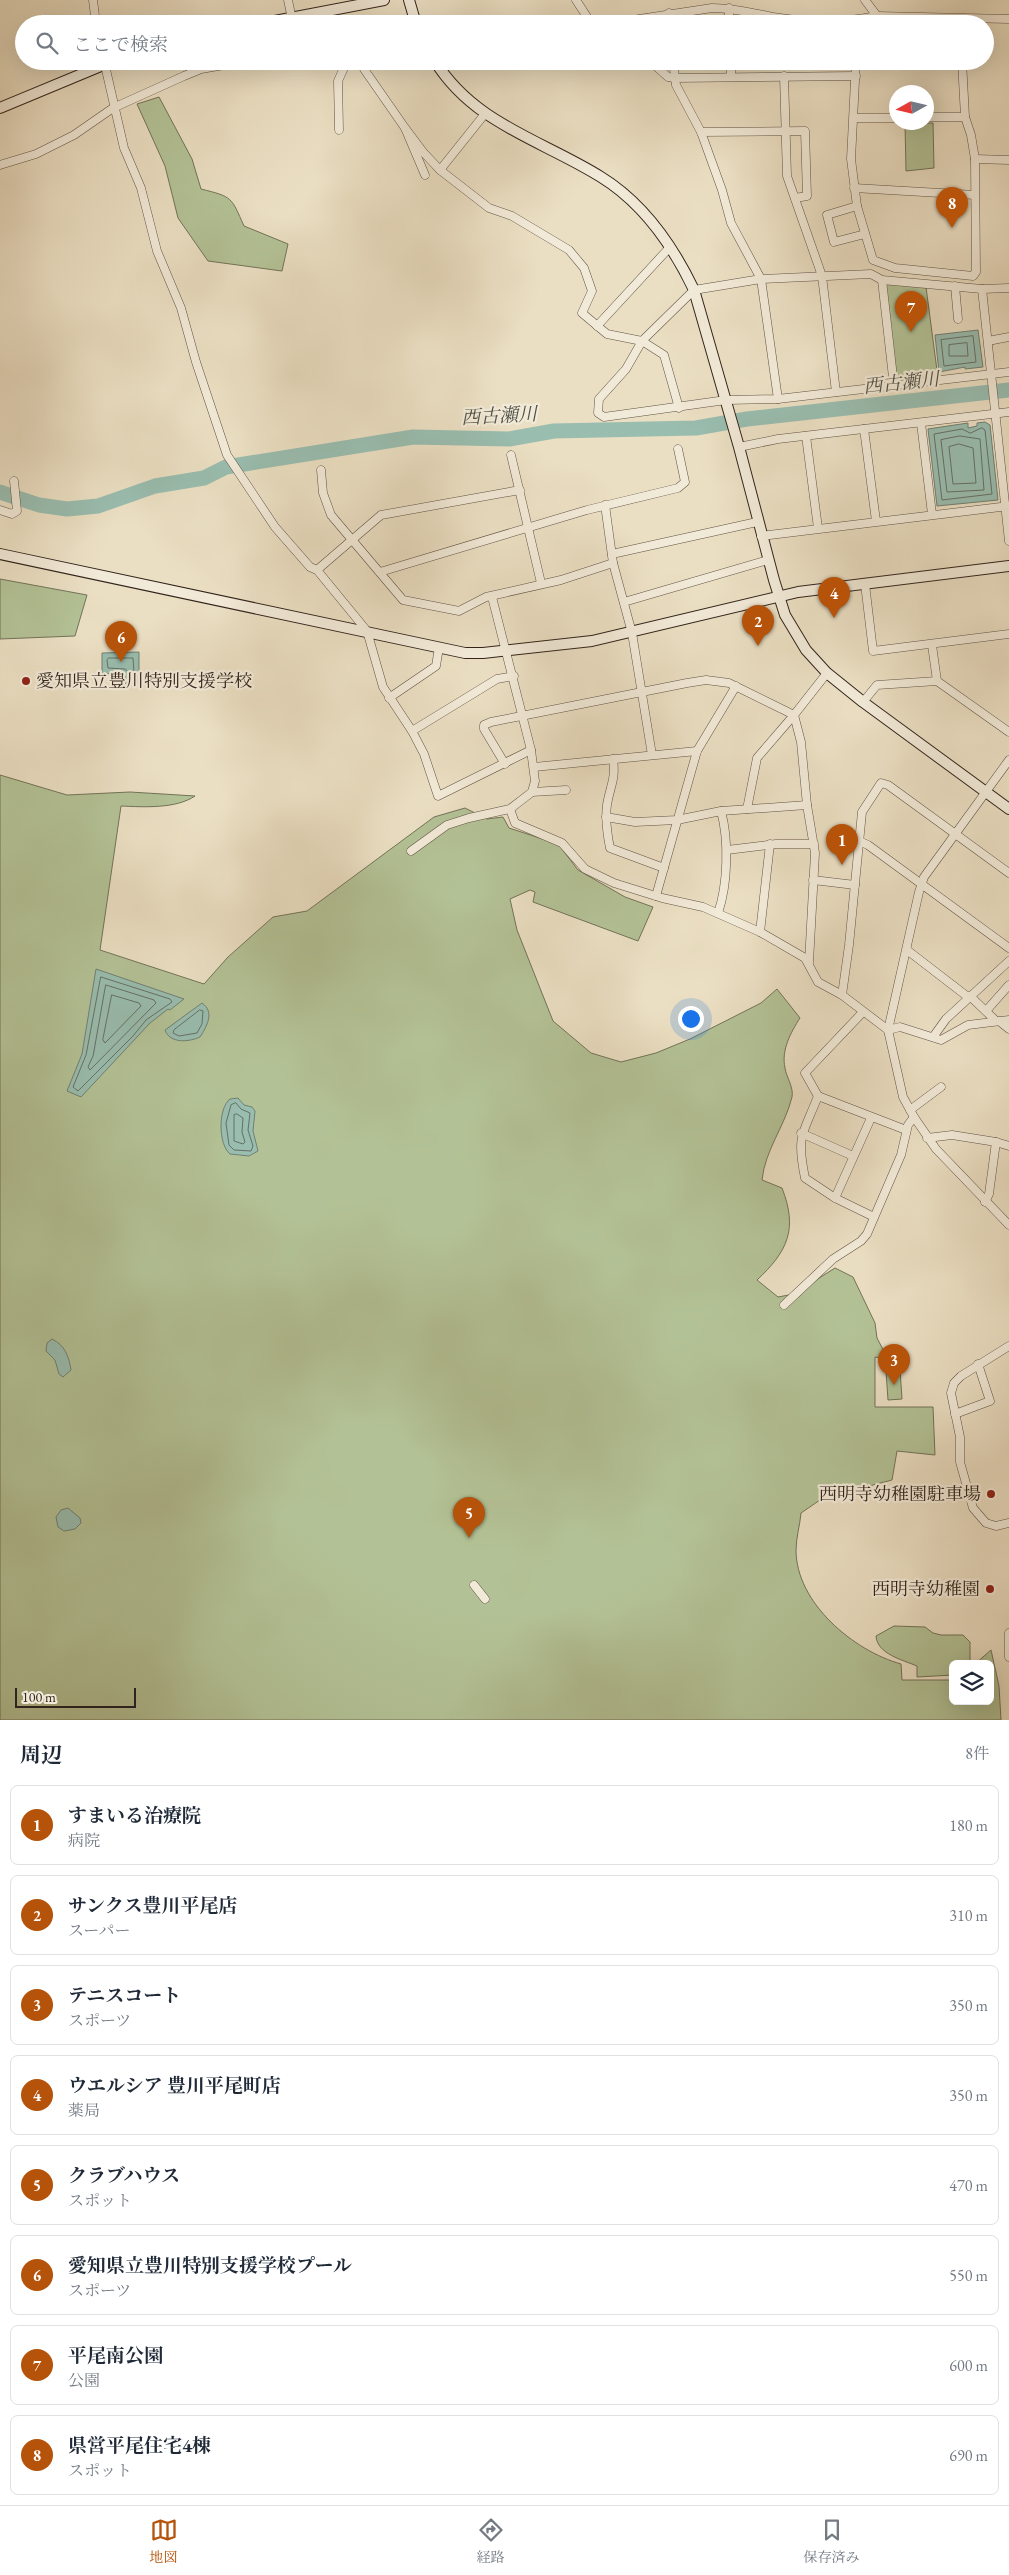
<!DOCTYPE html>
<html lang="ja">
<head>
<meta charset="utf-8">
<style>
	body { margin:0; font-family:"EB Garamond","Noto Serif JP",serif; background:#f2f2f3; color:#1f2937 }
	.controls { position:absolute; right:15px; bottom:15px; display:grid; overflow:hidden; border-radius:8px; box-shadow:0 5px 20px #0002 }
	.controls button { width:45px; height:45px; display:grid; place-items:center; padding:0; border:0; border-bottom:1px solid #e0e1e3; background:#fff; color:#1f2937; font:25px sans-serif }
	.compass { position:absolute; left:889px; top:85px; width:45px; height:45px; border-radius:50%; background:#fff; box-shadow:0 5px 20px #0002; rotate:262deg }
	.scale { position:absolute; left:15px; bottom:12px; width:121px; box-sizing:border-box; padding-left:5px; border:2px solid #32241c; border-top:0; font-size:14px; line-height:18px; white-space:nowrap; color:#32241c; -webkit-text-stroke:4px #f2ead8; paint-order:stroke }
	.you { position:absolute; left:690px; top:1018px; width:18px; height:18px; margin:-12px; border:4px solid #fff; border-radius:50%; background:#1a73e8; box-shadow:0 0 0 8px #1a73e833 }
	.badge { display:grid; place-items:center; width:32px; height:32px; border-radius:50%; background:#b45309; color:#fff; font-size:16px; font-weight:700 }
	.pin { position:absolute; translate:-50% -41px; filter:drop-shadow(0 1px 2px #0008) }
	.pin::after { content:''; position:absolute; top:26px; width:18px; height:15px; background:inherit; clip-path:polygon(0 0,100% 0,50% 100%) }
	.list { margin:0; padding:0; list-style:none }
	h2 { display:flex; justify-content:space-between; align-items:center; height:65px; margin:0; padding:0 20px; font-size:21px }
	h2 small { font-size:16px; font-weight:400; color:#747a83 }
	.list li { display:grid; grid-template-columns:32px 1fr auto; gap:15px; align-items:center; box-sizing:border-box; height:80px; margin:0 10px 10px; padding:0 10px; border:1px solid #e0e1e3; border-radius:8px }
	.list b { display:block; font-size:19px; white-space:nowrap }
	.list p { margin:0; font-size:16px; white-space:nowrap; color:#747a83 }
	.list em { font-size:16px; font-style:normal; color:#747a83 }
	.icon { flex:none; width:28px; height:28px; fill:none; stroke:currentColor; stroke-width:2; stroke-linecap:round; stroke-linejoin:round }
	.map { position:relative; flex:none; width:1009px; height:1720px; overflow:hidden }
	.search { position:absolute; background:#fff; box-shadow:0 5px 20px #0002; left:15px; right:15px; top:15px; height:55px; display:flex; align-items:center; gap:12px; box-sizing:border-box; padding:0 18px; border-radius:28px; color:#747a83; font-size:19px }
	.sheet { height:785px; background:#fff }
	nav { display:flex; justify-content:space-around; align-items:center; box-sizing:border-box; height:70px; border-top:1px solid #e0e1e3; background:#fff; font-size:14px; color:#747a83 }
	nav a { display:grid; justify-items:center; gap:2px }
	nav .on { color:#b45309 }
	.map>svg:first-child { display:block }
	.green { fill:#b3c296; stroke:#727359 }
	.water { fill:#99bdaf; stroke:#708074 }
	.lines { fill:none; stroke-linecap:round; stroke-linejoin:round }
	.shore { stroke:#667066; stroke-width:1 }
	.river { stroke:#99bdaf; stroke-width:15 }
	.street-casing { stroke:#605346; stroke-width:9 }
	.secondary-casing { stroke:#32241c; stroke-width:12 }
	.street { stroke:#f2ead8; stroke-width:8 }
	.secondary { stroke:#f2ead8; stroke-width:10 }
	.poi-dot { fill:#8f2418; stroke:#f2ead8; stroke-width:2 }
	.labels { text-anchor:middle; stroke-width:4.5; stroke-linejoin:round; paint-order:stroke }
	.poi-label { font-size:18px; fill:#32241c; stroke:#f2ead8; text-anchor:end }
	.water-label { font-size:19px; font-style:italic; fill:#515248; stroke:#f2ead8 }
</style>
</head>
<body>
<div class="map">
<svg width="1009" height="1720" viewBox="0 0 1009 1720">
	<rect width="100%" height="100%" fill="#ebdfc3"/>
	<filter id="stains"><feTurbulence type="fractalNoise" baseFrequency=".004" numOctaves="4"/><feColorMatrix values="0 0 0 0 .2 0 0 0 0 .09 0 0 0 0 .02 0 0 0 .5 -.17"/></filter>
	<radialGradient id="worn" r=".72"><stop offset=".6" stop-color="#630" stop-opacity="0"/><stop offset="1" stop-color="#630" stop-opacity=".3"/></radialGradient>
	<g class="green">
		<path d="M159,97L192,159L201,189C233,197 231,197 244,226L288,244L282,271L208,261L178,218L165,166L137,104Z"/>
		<polygon points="905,123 933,123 934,168 906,171"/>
		<polygon points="885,283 926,287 938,378 896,383"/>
		<polygon points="0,579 87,595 75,636 0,639"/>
		<path d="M0,775L67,795L130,792L195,796C176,809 143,807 121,806L100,950L204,984L228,957L273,917L307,911L434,817L465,808L487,819L503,817L509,828L558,844L578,870L625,897L653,907L638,941L533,902L535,892L530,890L510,899L517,930L553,1021L591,1053L621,1062L656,1053L690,1039L761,1003L777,989L800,1018C791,1032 781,1050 785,1068C786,1076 794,1088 792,1097C785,1126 765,1150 762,1180L782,1188C798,1229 788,1251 757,1280L778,1297L794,1294L835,1268L853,1277L875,1323L877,1338L888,1359L875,1357V1407H933L935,1455L897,1451L892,1480L823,1498L801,1513C800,1525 796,1538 796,1550C796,1603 854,1651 901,1664L902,1680H953V1701H990V1664H975L991,1650L999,1686L1001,1720H0Z"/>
		<polygon points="900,1370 902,1399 888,1400 886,1371"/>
		<path d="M894,1626L925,1627L933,1633L941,1635H963L970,1642V1664H953V1675L917,1677V1666C903,1660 877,1654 876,1636Z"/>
	</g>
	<g class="water">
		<polygon points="978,330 983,367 965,369 965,367 939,372 935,335"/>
		<polygon points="985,422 990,425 998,500 937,506 928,429 968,423 968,428 977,426 977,423"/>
		<polygon points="139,652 139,683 126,684 124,673 102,674 102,653"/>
		<polygon points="96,969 184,999 170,1010 168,1009 150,1023 81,1097 67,1091 82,1054"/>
		<path d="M202,1003C215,1012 207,1026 200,1037C189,1042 170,1044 165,1030Z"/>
		<path d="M238,1098L244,1105L252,1107L255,1111L253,1131L258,1151L249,1156L230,1154C218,1144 218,1108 230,1099Z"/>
		<path d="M52,1339C65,1345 69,1357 71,1370L63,1377L59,1374L55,1360L46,1351L47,1343Z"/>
		<polygon points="68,1508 80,1518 81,1523 75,1529 64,1531 58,1527 56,1517 61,1510"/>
	</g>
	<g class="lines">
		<g class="shore">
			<polygon points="973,336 976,362 944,366 941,340"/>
			<polygon points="967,343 968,356 949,356 949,345"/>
			<polygon points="982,428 985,430 992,494 942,500 934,434 962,429 970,433"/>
			<polygon points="960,436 980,439 984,490 947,492 941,440"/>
			<polygon points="959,444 973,448 976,483 953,484 949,447"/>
			<polygon points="109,658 133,658 134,673 131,674 125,669 108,668 107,660"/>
			<polygon points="101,977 170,999 172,1002 146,1020 133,1036 78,1091 73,1087 86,1055"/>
			<polygon points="106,985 154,1000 156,1003 90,1070 88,1067 93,1056"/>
			<polygon points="112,995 139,1003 141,1006 105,1043 103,1040"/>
			<polygon points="200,1010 203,1011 202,1024 197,1033 179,1036 173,1033 174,1030"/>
			<polygon points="236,1103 241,1109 250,1113 248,1130 253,1146 251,1151 234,1150 229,1145 226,1123 231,1105"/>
			<polygon points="237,1114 243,1118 242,1132 245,1142 243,1144 234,1141 234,1115"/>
		</g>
		<polyline class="river" points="0,492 39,505 67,509 98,506 155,486 204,478 226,467 413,437 509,439 554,431 696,428 747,419 1009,390"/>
		<defs>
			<g id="street">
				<polyline points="93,0 96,24"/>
				<polyline points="288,0 293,24"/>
				<polyline points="576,0 591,23"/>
				<polyline points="865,0 877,16"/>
				<polyline points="729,8 729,24"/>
				<polyline points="669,13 670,24"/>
				<path d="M584,24L613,23L712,8C733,8 753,13 773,17C808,23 842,23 877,16L1009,19"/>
				<polyline points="104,61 124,148 141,188 157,251 181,308 196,362 227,455 275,527 310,567 317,570 367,631 383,687 412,731 497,679 514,676"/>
				<polyline points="363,61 364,69 405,128 425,175"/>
				<polyline points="650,61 668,77 675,78 856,76"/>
				<polyline points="673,61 676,85 701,132 722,190 731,223 761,279 778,399"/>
				<polyline points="731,61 731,76"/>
				<polyline points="856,61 851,159 857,206 873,260 895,268 973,276 976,272 975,159 971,135 965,117 962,61"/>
				<polyline points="784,76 787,176 822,276 836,392"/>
				<polyline points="926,117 965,117"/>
				<polyline points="854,118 896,118"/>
				<polyline points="405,128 423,152 440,170 489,208 512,216 569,250 584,268 592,291 582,313 607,334 642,341 664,355 679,408"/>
				<polyline points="339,130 338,81 347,61"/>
				<polyline points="701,132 805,131 807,196 795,198"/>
				<polyline points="975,159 1009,160"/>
				<polyline points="0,165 36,154 74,135 113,108 184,76 201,69 247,61"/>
				<polyline points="440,170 484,115"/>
				<polyline points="854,188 975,195"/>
				<polyline points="857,206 827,215 834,242 865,234"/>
				<polyline points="882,280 894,386"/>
				<polyline points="955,286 958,319"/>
				<polyline points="1009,288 982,289 882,280 871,274 761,279 694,290 642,341 626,369 599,399 598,413 604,417 726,400 778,399 1009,372"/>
				<polyline points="982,289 1009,541"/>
				<polyline points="597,326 670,247"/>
				<polyline points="988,341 1009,337"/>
				<polyline points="921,423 932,514"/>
				<polyline points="864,429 876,521"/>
				<polyline points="806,436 818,528"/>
				<polyline points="739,447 778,439 1009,412"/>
				<polyline points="511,455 541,583"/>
				<polyline points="321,470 323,493 331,515 403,600 459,611 486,597 561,580 613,563"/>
				<polyline points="605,505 613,563 632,633 652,755"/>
				<polyline points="0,510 12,514 17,511 14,481"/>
				<polyline points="761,536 1009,506"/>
				<polyline points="612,554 757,522"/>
				<polyline points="317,570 381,515 520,490"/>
				<polyline points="380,572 587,510 678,488 685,482 678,449"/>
				<polyline points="865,584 873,651 1009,634"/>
				<polyline points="624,602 768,560"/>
				<polyline points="932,645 937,681"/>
				<polyline points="389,698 436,666 439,647"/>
				<polyline points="863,702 877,685 937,681 1009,732"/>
				<polyline points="412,731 424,754 438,796 531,750"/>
				<path d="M613,759C616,780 610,786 607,805C605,819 607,833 610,848L664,868"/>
				<polyline points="1009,760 924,877 919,892 888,1030 903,1097 914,1117 936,1149 1009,1225"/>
				<polyline points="505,764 484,729 484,725 491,722 687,683 706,680 729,683 794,715 757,758 747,809"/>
				<polyline points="534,767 697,751"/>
				<polyline points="532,792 566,790"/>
				<polyline points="510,809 515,823 562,843 585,869 614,883 662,898 703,907 760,932 805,958 818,982 842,995 888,1030"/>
				<polyline points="606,817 635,822 677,820 721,811 807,805"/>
				<polyline points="859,841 868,845 1009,948"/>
				<polyline points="727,850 776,844 814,844"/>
				<polyline points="411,851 447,825 469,818 510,809 532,792 535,781 531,750 492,597"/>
				<polyline points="813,880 855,885"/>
				<polyline points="656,896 697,751 736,686"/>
				<path d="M718,913C728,884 729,840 721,811"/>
				<polyline points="760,932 770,844"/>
				<polyline points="907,950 968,997"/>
				<polyline points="809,962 815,853 807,805 801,742 794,715 827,673"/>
				<polyline points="842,995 849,945 862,812 881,783 888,785 1009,873"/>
				<polyline points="970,996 996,1021"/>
				<polyline points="986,1011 1009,985"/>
				<path d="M863,1012L805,1073L818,1096C803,1135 796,1134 805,1178L835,1198L874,1217"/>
				<polyline points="999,1021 1009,1029"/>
				<polyline points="888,1030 900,1027 941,1040 968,1025 1009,1020"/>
				<polyline points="933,1037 946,1019 1009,961"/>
				<polyline points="818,1096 906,1130"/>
				<polyline points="910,1110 941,1087"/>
				<polyline points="801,1133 853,1156"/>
				<polyline points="927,1138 952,1135 996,1142"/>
				<polyline points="835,1198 871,1118"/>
				<polyline points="985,1202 989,1194 996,1142 1009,1146"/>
				<polyline points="784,1305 833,1259 861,1241 867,1234 901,1155 908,1125 914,1117"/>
				<polyline points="1009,1346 961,1376 954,1383 951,1393 960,1437 960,1462 973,1508 986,1523 996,1526 1009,1523"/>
				<polyline points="955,1414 990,1401 978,1364"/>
				<polyline points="474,1585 485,1599"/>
				<polyline points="1009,1633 1009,1657"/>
			</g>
			<g id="secondary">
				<polyline points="409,0 416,24"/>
				<polyline points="259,24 384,0"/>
				<path d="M435,61C474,124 542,140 601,177C643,203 673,246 694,290L739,447L774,580L785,615L806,650L827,673L863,702L1009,809"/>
				<polyline points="0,108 113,61"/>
				<polyline points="0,554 465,653 483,653 592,641 798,592 1009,566"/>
			</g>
		</defs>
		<use href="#street" class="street-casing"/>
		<use href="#secondary" class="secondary-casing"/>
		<use href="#street" class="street"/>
		<use href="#secondary" class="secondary"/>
	</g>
	<g class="poi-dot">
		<circle cx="26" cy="681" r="5"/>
		<circle cx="991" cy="1494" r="5"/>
		<circle cx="990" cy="1589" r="5"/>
	</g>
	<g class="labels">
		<g class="poi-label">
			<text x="36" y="687" text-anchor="start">愛知県立豊川特別支援学校</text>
			<text x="981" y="1500">西明寺幼稚園駐車場</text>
			<text x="980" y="1595">西明寺幼稚園</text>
		</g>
		<g class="water-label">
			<text transform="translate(901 382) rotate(-6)" y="7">西古瀬川</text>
			<text transform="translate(499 415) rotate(-3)" y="7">西古瀬川</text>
		</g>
	</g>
	<rect width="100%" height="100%" filter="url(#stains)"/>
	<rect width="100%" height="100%" fill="url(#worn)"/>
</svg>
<div class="controls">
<button><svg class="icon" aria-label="layers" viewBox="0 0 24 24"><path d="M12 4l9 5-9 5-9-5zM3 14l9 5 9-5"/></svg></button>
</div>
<svg class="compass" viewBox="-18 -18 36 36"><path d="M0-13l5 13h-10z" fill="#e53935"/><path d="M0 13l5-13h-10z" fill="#747a83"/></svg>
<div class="scale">100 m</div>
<div class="you"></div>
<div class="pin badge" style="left:842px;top:865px">1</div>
<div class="pin badge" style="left:758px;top:646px">2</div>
<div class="pin badge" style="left:894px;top:1385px">3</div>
<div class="pin badge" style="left:834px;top:618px">4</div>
<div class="pin badge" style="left:469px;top:1538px">5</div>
<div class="pin badge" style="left:121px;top:662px">6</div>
<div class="pin badge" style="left:911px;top:332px">7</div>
<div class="pin badge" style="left:952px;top:228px">8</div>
<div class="search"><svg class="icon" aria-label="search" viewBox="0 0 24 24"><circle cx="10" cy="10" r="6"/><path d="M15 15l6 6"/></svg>ここで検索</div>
</div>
<section class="sheet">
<h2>周辺<small>8件</small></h2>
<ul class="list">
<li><span class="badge">1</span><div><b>すまいる治療院</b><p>病院</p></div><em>180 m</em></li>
<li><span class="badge">2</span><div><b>サンクス豊川平尾店</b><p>スーパー</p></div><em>310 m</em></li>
<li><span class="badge">3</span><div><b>テニスコート</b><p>スポーツ</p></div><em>350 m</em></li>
<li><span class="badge">4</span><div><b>ウエルシア 豊川平尾町店</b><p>薬局</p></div><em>350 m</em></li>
<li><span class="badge">5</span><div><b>クラブハウス</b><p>スポット</p></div><em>470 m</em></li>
<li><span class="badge">6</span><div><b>愛知県立豊川特別支援学校プール</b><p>スポーツ</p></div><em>550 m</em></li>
<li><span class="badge">7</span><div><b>平尾南公園</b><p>公園</p></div><em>600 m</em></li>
<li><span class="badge">8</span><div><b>県営平尾住宅4棟</b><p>スポット</p></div><em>690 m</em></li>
</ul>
</section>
<nav>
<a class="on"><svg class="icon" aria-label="map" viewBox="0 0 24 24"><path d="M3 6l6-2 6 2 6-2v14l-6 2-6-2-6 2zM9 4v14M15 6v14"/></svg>地図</a>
<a><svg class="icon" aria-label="directions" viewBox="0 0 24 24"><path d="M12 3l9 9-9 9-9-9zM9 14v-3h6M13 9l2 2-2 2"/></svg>経路</a>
<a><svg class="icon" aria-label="saved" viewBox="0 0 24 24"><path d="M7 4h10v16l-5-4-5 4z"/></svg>保存済み</a>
</nav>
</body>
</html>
